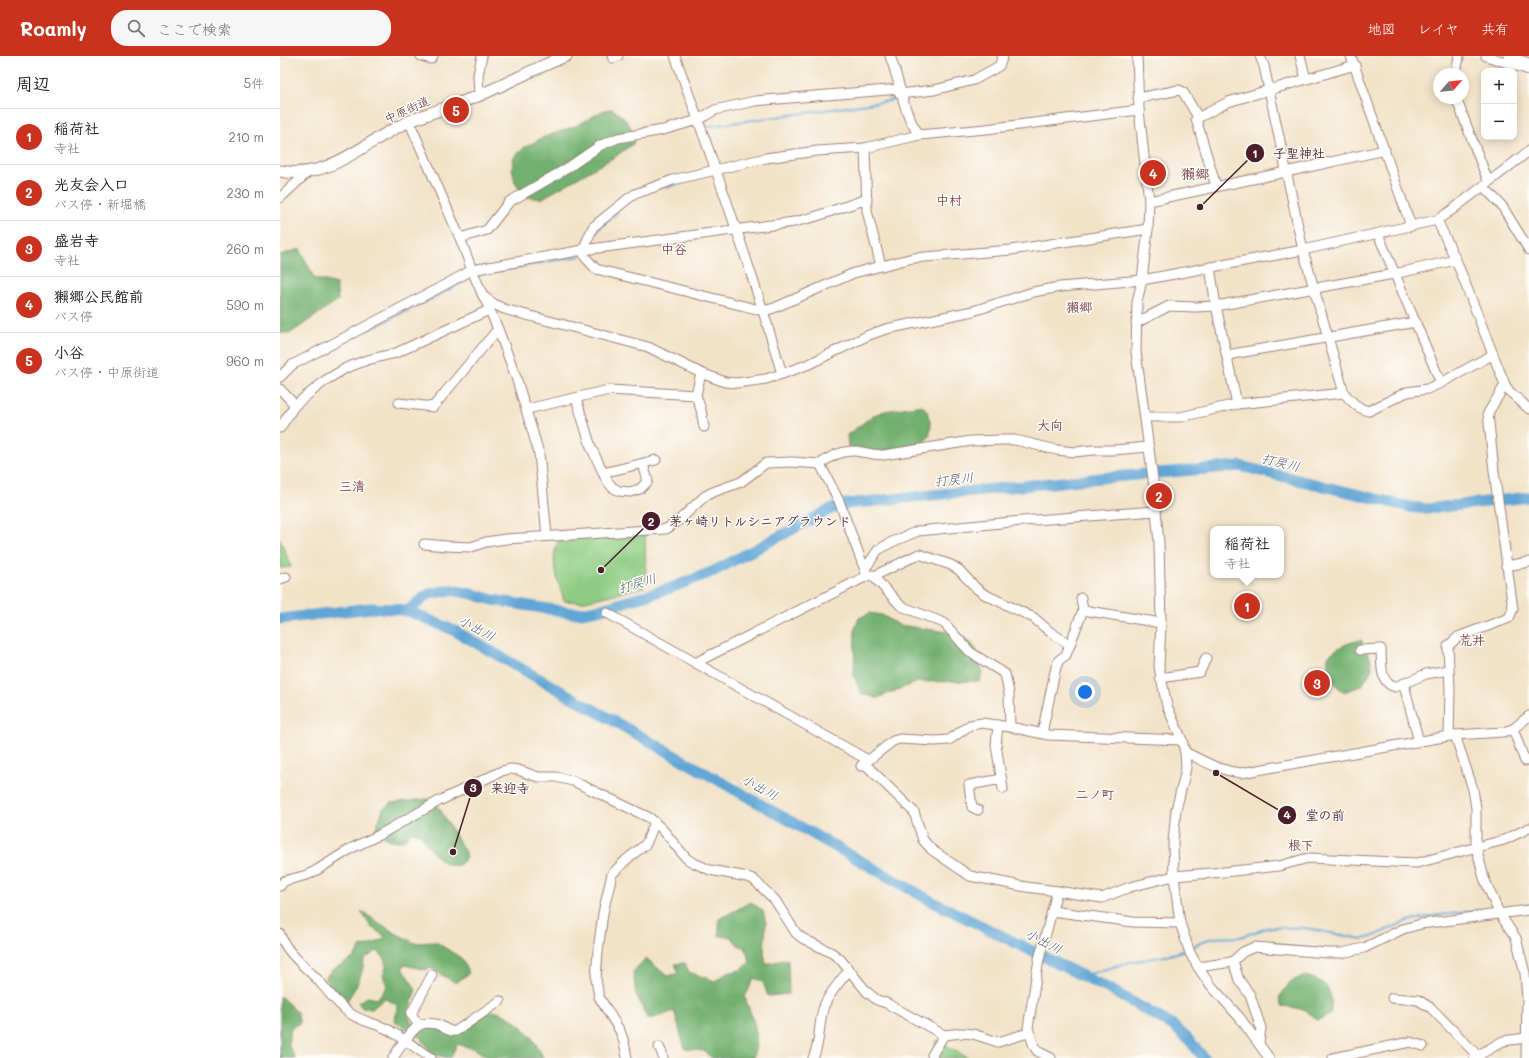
<!DOCTYPE html>
<html lang="ja">
<head>
<meta charset="utf-8">
<style>
	body { margin:0; font-family:Mali,"Klee One",sans-serif; background:#f6f6f6; color:#222 }
	.controls { position:absolute; right:12px; top:12px; display:grid; overflow:hidden; border-radius:8px; box-shadow:0 2px 10px #0003 }
	.controls button { width:36px; height:36px; display:grid; place-items:center; padding:0; border:0; border-bottom:1px solid #e0e0e0; background:#fff; color:#222; font:20px sans-serif }
	.compass { position:absolute; left:1153px; top:12px; width:36px; height:36px; border-radius:50%; background:#fff; box-shadow:0 2px 10px #0003; rotate:62deg }
	.you { position:absolute; left:805px; top:636px; width:14px; height:14px; margin:-10px; border:3px solid #fff; border-radius:50%; background:#1a73e8; box-shadow:0 0 0 6px #1a73e833 }
	.badge { display:grid; place-items:center; width:26px; height:26px; border-radius:50%; background:#c8321e; color:#fff; font-size:13px; font-weight:700 }
	.pin { position:absolute; translate:-50% -50%; border:2px solid #fff; box-shadow:0 1px 4px #0006 }
	.popup { position:absolute; left:930px; top:470px; width:74px; height:52px; box-sizing:border-box; display:grid; place-content:center; border-radius:8px; background:#fff; filter:drop-shadow(0 1px 3px #0005); font-size:13px; white-space:nowrap; color:#767676 }
	.popup b { font-size:15px; color:#222 }
	.popup::after { content:''; position:absolute; left:50%; top:100%; margin-left:-8px; border:8px solid transparent; border-top-color:#fff }
	.list { margin:0; padding:0; list-style:none }
	h2 { display:flex; justify-content:space-between; align-items:center; height:52px; margin:0; padding:0 16px; font-size:17px }
	h2 small { font-size:13px; font-weight:400; color:#767676 }
	.list li { display:grid; grid-template-columns:26px 1fr auto; gap:12px; align-items:center; box-sizing:border-box; height:56px; padding:0 16px; border-top:1px solid #e0e0e0 }
	.list b { display:block; font-size:15px; white-space:nowrap }
	.list p { margin:0; font-size:13px; white-space:nowrap; color:#767676 }
	.list em { font-size:13px; font-style:normal; color:#767676 }
	.icon { flex:none; width:22px; height:22px; fill:none; stroke:currentColor; stroke-width:2; stroke-linecap:round; stroke-linejoin:round }
	.map { position:relative; flex:none; width:1249px; height:1002px; overflow:hidden }
	header { display:flex; align-items:center; gap:24px; box-sizing:border-box; height:56px; padding:0 20px; background:#c8321e; color:#fff }
	header strong { font-size:19px }
	nav { display:flex; gap:22px; margin-inline-start:auto; font-size:14px }
	.search { width:280px; height:36px; background:#f6f6f6; display:flex; align-items:center; gap:10px; box-sizing:border-box; padding:0 14px; border-radius:16px; color:#767676; font-size:15px }
	main { display:flex }
	aside { flex:1; background:#fff }
	.map>svg:first-child { display:block }
	.green { fill:#8dcc82; stroke:#6c7656 }
	.forest { fill:#72b070; stroke:#5e684e }
	.lines { fill:none; stroke-linecap:round; stroke-linejoin:round }
	.stream { stroke:#60a5d6; stroke-width:2 }
	.river { stroke:#60a5d6; stroke-width:11 }
	.minor-casing { stroke:#9e817a; stroke-width:11 }
	.major-casing { stroke:#9e817a; stroke-width:13 }
	.minor { stroke:#fff; stroke-width:9 }
	.major { stroke:#fff; stroke-width:11 }
	.labels { text-anchor:middle; stroke-width:3; stroke-linejoin:round; paint-order:stroke }
	.street-label { font-size:12px; fill:#4a1f2b; stroke:#fdfcf7 }
	.neighbourhood-label { font-size:13px; font-weight:bold; fill:#7d454c; stroke:#fdfcf7 }
	.water-label { font-size:13px; font-style:italic; fill:#545b78; stroke:#fdfcf7 }
	.quarter-label { font-size:14px; font-weight:bold; fill:#7d454c; stroke:#fdfcf7 }
	.leader { fill:none; stroke:#4a1f2b; stroke-width:1.5 }
	.callout-dot { fill:#4a1f2b; stroke:#fdfcf7; stroke-width:1.5 }
	.mark-label { font-size:12px; text-anchor:middle; font-weight:bold; fill:#fff }
	.callout-label { font-size:13px; text-anchor:middle; font-weight:bold; fill:#4a1f2b; stroke:#fdfcf7; stroke-width:3; stroke-linejoin:round; paint-order:stroke }
</style>
</head>
<body>
<header>
<strong>Roamly</strong>
<div class="search"><svg class="icon" aria-label="search" viewBox="0 0 24 24"><circle cx="10" cy="10" r="6"/><path d="M15 15l6 6"/></svg>ここで検索</div>
<nav><a>地図</a><a>レイヤ</a><a>共有</a></nav>
</header>
<main>
<aside>
<h2>周辺<small>5件</small></h2>
<ul class="list">
<li><span class="badge">1</span><div><b>稲荷社</b><p>寺社</p></div><em>210 m</em></li>
<li><span class="badge">2</span><div><b>光友会入口</b><p>バス停 · 新堀橋</p></div><em>230 m</em></li>
<li><span class="badge">3</span><div><b>盛岩寺</b><p>寺社</p></div><em>260 m</em></li>
<li><span class="badge">4</span><div><b>獺郷公民館前</b><p>バス停</p></div><em>590 m</em></li>
<li><span class="badge">5</span><div><b>小谷</b><p>バス停 · 中原街道</p></div><em>960 m</em></li>
</ul>
</aside>
<div class="map">
<svg width="1249" height="1002" viewBox="0 0 1249 1002">
	<rect width="100%" height="100%" fill="#fdfcf7"/>
	<filter id="ink" filterUnits="userSpaceOnUse"><feTurbulence type="fractalNoise" baseFrequency=".025" numOctaves="2"/><feDisplacementMap in="SourceGraphic" scale="8" xChannelSelector="R" yChannelSelector="G"/><feConvolveMatrix kernelMatrix="1 2 1 2 8 2 1 2 1" color-interpolation-filters="sRGB"/></filter>
	<filter id="wash" filterUnits="userSpaceOnUse"><feTurbulence type="fractalNoise" baseFrequency=".012" numOctaves="4" result="noise"/><feDisplacementMap in="SourceGraphic" scale="16" xChannelSelector="R" yChannelSelector="G"/><feGaussianBlur stdDeviation="0.9" result="paint"/><feColorMatrix in="noise" values="0 0 0 0 0 0 0 0 0 0 0 0 0 0 0 0 0 1.4 0 .05"/><feComposite in="paint" operator="in"/></filter>
	<g filter="url(#wash)">
		<rect width="100%" height="100%" fill="#f2e3c8"/>
		<g class="green">
			<path d="M365,477L366,524L364,531L301,546L284,545C279,526 268,502 279,485L287,484L288,483Z"/>
			<polygon points="0,483 11,511 0,512"/>
			<polygon points="657,984 688,1002 651,1002"/>
		</g>
		<g class="forest">
			<path d="M332,53C346,62 353,70 354,87L336,100L261,143L247,141L240,135L235,126L232,112L234,101L245,91L262,82L298,69L324,54Z"/>
			<polygon points="20,193 34,222 56,228 58,244 11,277 0,277 0,199"/>
			<polygon points="642,349 647,355 651,370 649,381 643,387 609,395 573,396 568,391 567,379 594,359 605,355"/>
			<polygon points="590,557 602,559 619,569 668,576 689,584 696,593 702,615 700,625 638,626 597,642 582,638 574,621 575,572 579,562"/>
			<path d="M1081,584L1090,601L1092,613L1082,630L1063,636C1053,628 1046,612 1048,600C1057,592 1068,586 1081,584Z"/>
			<path d="M146,743H153L157,748L186,798C185,804 183,808 177,809C161,813 147,788 140,778L132,776L123,785C108,785 106,783 96,772L103,753L111,747Z"/>
			<path d="M471,846L483,855L486,867L484,896L486,908L508,903L509,938L488,940L483,926L474,922L465,941C473,965 481,977 473,1002H432L424,995L405,993L394,955L368,964L356,938L353,916L366,902L387,920L399,917L395,908L405,907L409,916L435,925L447,917L460,914L470,906L465,891L459,890L451,881L439,880V863Z"/>
			<path d="M81,855L115,877L135,887L156,886L181,902L189,917L176,927L150,912L146,914L125,909L122,912L136,933L128,959L133,969L142,972L158,967L182,975L211,955C234,957 255,981 263,1002H208L195,993L177,988L171,1002L153,999L141,982L115,965L117,949L105,942L92,953L82,952L78,946L88,941L97,943L107,930L103,919C109,908 106,902 97,895L84,903C83,920 76,931 67,945H62L45,922L52,914L74,902L81,890C90,892 98,885 106,881L91,871Z"/>
			<path d="M1023,920C1048,924 1054,936 1050,959L1037,964C1025,952 1018,952 1002,950L999,942L1010,926Z"/>
			<path d="M0,940L17,956L20,967L12,971C7,985 7,991 16,1002H0Z"/>
		</g>
		<g class="lines">
			<g class="stream">
				<polyline points="424,71 609,45 617,41"/>
				<polyline points="386,132 406,125"/>
				<polyline points="314,177 338,156"/>
				<polyline points="197,219 300,200"/>
				<polyline points="88,274 163,237 191,221"/>
				<polyline points="1220,853 1249,849"/>
				<path d="M912,891L931,882L960,881L990,871L1025,872L1082,883C1094,883 1114,869 1128,865C1156,858 1185,857 1214,853"/>
				<polyline points="802,920 850,906 886,900 906,894"/>
			</g>
			<g class="river">
				<polyline points="128,555 144,541 149,538 170,534 188,537 213,544 293,557 301,557 322,553 391,532 434,515 551,453 566,448 821,422 960,410 1130,451 1146,453 1249,441"/>
				<polyline points="0,563 91,552 115,553 128,555 175,575 651,845 833,935 892,969 908,983 924,1002"/>
			</g>
		</g>
	</g>
	<g filter="url(#ink)">
		<g class="lines">
			<defs>
				<g id="minor">
					<polyline points="141,0 151,3 153,0"/>
					<polyline points="332,0 333,2 338,0"/>
					<path d="M395,0C433,105 471,211 502,318"/>
					<path d="M610,0C621,28 621,53 639,79"/>
					<polyline points="857,0 859,54 869,145 868,173 862,224 857,246 856,296 873,423 879,487 881,567 879,611 887,650 902,684 905,696 906,711 904,722 896,754 893,786 894,820 900,867 910,897 918,911 928,926 960,962 989,1002"/>
					<path d="M980,0L984,10L1023,194L1064,337C1071,345 1078,353 1089,355L1127,336L1147,333L1161,327L1212,299"/>
					<polyline points="1020,0 1026,23"/>
					<polyline points="1071,0 1131,170"/>
					<polyline points="1206,0 1249,14"/>
					<polyline points="1228,0 1249,7"/>
					<polyline points="1176,18 1179,0"/>
					<polyline points="620,38 654,34 694,24 719,10 723,0"/>
					<polyline points="199,39 198,19 202,0"/>
					<polyline points="858,42 899,34 903,36 918,61"/>
					<polyline points="1176,42 1208,125"/>
					<polyline points="859,54 706,73 639,79 585,92 537,95 486,102 393,124 355,138 349,142 313,171 303,194 305,201 316,213 484,255 494,252 574,217 633,202 731,194 868,173"/>
					<polyline points="129,65 180,182 192,214 203,240 214,248 224,253 368,291 421,317 445,326 457,327 486,323 502,318 529,308 589,279 606,273 693,255 753,236 780,231 862,224 1023,194 1157,164 1172,154 1249,95"/>
					<polyline points="585,92 587,155 601,210"/>
					<polyline points="936,130 916,63 948,46 1075,9"/>
					<polyline points="1203,130 1222,150 1249,194"/>
					<polyline points="0,142 28,116"/>
					<polyline points="869,145 1006,116 1105,94"/>
					<polyline points="1157,164 1176,204 1225,329 1229,335 1249,353"/>
					<polyline points="1098,178 1161,327"/>
					<polyline points="180,182 207,174 229,146 286,113 321,89 338,82 383,74 418,64 435,54 475,45 620,33"/>
					<polyline points="930,211 936,250 957,348"/>
					<polyline points="204,241 218,273 236,321 259,397 267,480"/>
					<polyline points="856,267 889,250 915,251 936,250 1114,218 1176,204"/>
					<polyline points="947,299 1136,266"/>
					<polyline points="421,317 416,339 421,354 424,371"/>
					<polyline points="0,321 12,309 159,232 192,214 303,194 514,166 534,161 587,143"/>
					<polyline points="0,333 15,349"/>
					<polyline points="296,342 311,391 326,423 332,431 339,435 350,436 360,433 368,425 363,408"/>
					<polyline points="119,347 153,351 218,273"/>
					<polyline points="247,353 329,334 416,339"/>
					<polyline points="865,361 900,361 957,348 1064,337"/>
					<polyline points="0,372 15,349 46,324 66,312 87,304 116,297 209,254"/>
					<polyline points="540,408 559,445 586,517"/>
					<polyline points="323,417 376,404"/>
					<path d="M144,488L167,490L191,491L206,486L226,483L386,473L397,466L425,440L433,436L461,426L486,407L512,406L540,408C549,401 562,394 575,395C585,396 594,399 604,399L691,385L723,384H735L777,394L794,396L813,394H834L868,391"/>
					<polyline points="1226,510 1249,506"/>
					<polyline points="585,513 598,494 612,486 638,475 742,465 876,455"/>
					<polyline points="594,520 639,498 671,509 679,514 696,532 704,538 754,562 769,575 790,589"/>
					<polyline points="0,523 6,521"/>
					<polyline points="803,554 881,567"/>
					<polyline points="327,557 588,704"/>
					<path d="M1080,594L1101,593C1102,607 1099,627 1115,631L1146,618L1169,614"/>
					<polyline points="415,607 587,520 592,519 621,550 664,567 690,596 725,618 729,637 730,671"/>
					<polyline points="880,622 920,616 926,602"/>
					<polyline points="1124,629 1139,686"/>
					<polyline points="718,669 716,689 723,733"/>
					<polyline points="1233,673 1245,705 1249,703"/>
					<polyline points="762,677 776,611 779,604 786,599 803,554 801,542"/>
					<polyline points="1175,679 1193,733 1196,752 1196,791 1204,822 1219,857 1236,882 1245,917 1247,942 1246,1002"/>
					<polyline points="1169,680 1170,633 1168,590 1178,581 1229,562 1233,553 1214,415 1208,357 1225,329"/>
					<path d="M905,696C924,705 939,715 961,717L1175,679L1223,676L1233,673L1249,660"/>
					<polyline points="584,707 634,756 643,784 652,794 690,820 746,831 777,835"/>
					<polyline points="581,710 613,685 620,683 655,685 669,684 690,669 702,667 730,671 768,679 902,684"/>
					<polyline points="698,754 692,751 689,729 722,723"/>
					<polyline points="0,830 4,825 27,819 37,814 72,792 99,779 159,745 222,715 230,713 238,714 258,721 276,721 293,725 370,762 383,774 406,802 412,806 430,814 467,821 473,823 495,844 516,877 522,882 552,897 560,903 587,936 597,944 606,947 664,979 682,977 693,978 718,986 748,977"/>
					<polyline points="772,855 777,835 822,842 850,831 894,820 944,816 999,810 1028,802 1137,807 1224,784 1249,772"/>
					<path d="M0,878C6,897 26,911 39,925C49,937 58,949 71,958C81,965 94,967 105,972C121,980 135,992 151,1002"/>
					<polyline points="953,905 959,924 970,939 981,972 979,986"/>
					<polyline points="918,911 952,906 963,896 974,891 1048,897 1062,897 1084,892 1123,873 1141,868 1249,854"/>
					<polyline points="1112,942 1138,944 1151,952 1197,999"/>
					<polyline points="139,969 131,958 152,919"/>
					<polyline points="379,991 382,997 383,1002"/>
					<path d="M113,1002C118,994 132,973 140,969C143,967 151,967 155,968C163,969 168,977 176,975L220,945"/>
					<polyline points="347,1002 344,986 340,975 319,941 316,923 318,895 323,857 332,818 346,804 366,788 375,766"/>
					<path d="M533,1002C541,986 538,967 544,950C549,937 560,926 568,915"/>
					<polyline points="653,1002 652,999 664,979"/>
					<polyline points="771,1002 757,995 754,990 748,972 759,903 772,855 853,866 900,867"/>
					<polyline points="1053,1002 1130,986 1143,990"/>
					<polyline points="1194,1002 1223,985 1246,982"/>
				</g>
				<path id="major" d="M0,115C51,125 87,83 130,65C152,56 175,49 198,40C228,27 256,12 286,0"/>
			</defs>
			<use href="#minor" class="minor-casing"/>
			<use href="#major" class="major-casing"/>
			<use href="#minor" class="minor"/>
			<use href="#major" class="major"/>
		</g>
	</g>
	<g class="labels">
		<g class="street-label">
			<text transform="translate(127 54) rotate(-24)" y="4">中原街道</text>
		</g>
		<g class="neighbourhood-label">
			<text x="669" y="149">中村</text>
			<text x="394" y="198">中谷</text>
			<text x="799" y="256">獺郷</text>
			<text x="770" y="374">大向</text>
			<text x="72" y="435">三清</text>
			<text x="1192" y="589">荒井</text>
			<text x="815" y="743">二ノ町</text>
			<text x="1021" y="794">根下</text>
		</g>
		<g class="water-label">
			<text transform="translate(1001 406) rotate(14)" y="5">打戻川</text>
			<text transform="translate(674 423) rotate(-6)" y="5">打戻川</text>
			<text transform="translate(357 527) rotate(-16)" y="5">打戻川</text>
			<text transform="translate(197 572) rotate(28)" y="5">小出川</text>
			<text transform="translate(480 731) rotate(29)" y="5">小出川</text>
			<text transform="translate(764 885) rotate(27)" y="5">小出川</text>
		</g>
		<g class="quarter-label">
			<text x="915" y="123">獺郷</text>
		</g>
	</g>
	<path class="leader" d="M920 151L975 97M321 514L371 465M173 796L193 732M936 717L1007 759"/>
	<g class="callout-dot">
		<circle cx="920" cy="151" r="4"/>
		<circle cx="321" cy="514" r="4"/>
		<circle cx="173" cy="796" r="4"/>
		<circle cx="936" cy="717" r="4"/>
		<circle cx="975" cy="97" r="10"/>
		<circle cx="371" cy="465" r="10"/>
		<circle cx="193" cy="732" r="10"/>
		<circle cx="1007" cy="759" r="10"/>
	</g>
	<g class="mark-label">
		<text x="975" y="102">1</text>
		<text x="371" y="470">2</text>
		<text x="193" y="736">3</text>
		<text x="1007" y="763">4</text>
	</g>
	<g class="callout-label">
		<text x="1019" y="102">子聖神社</text>
		<text x="480" y="470">茅ヶ崎リトルシニアグラウンド</text>
		<text x="230" y="737">来迎寺</text>
		<text x="1045" y="764">堂の前</text>
	</g>
</svg>
<div class="controls">
<button>+</button>
<button>−</button>
</div>
<svg class="compass" viewBox="-18 -18 36 36"><path d="M0-13l5 13h-10z" fill="#e53935"/><path d="M0 13l5-13h-10z" fill="#767676"/></svg>
<div class="you"></div>
<div class="pin badge" style="left:967px;top:550px">1</div>
<div class="popup"><b>稲荷社</b>寺社</div>
<div class="pin badge" style="left:879px;top:440px">2</div>
<div class="pin badge" style="left:1037px;top:627px">3</div>
<div class="pin badge" style="left:873px;top:117px">4</div>
<div class="pin badge" style="left:176px;top:54px">5</div>
</div>
</main>
</body>
</html>
